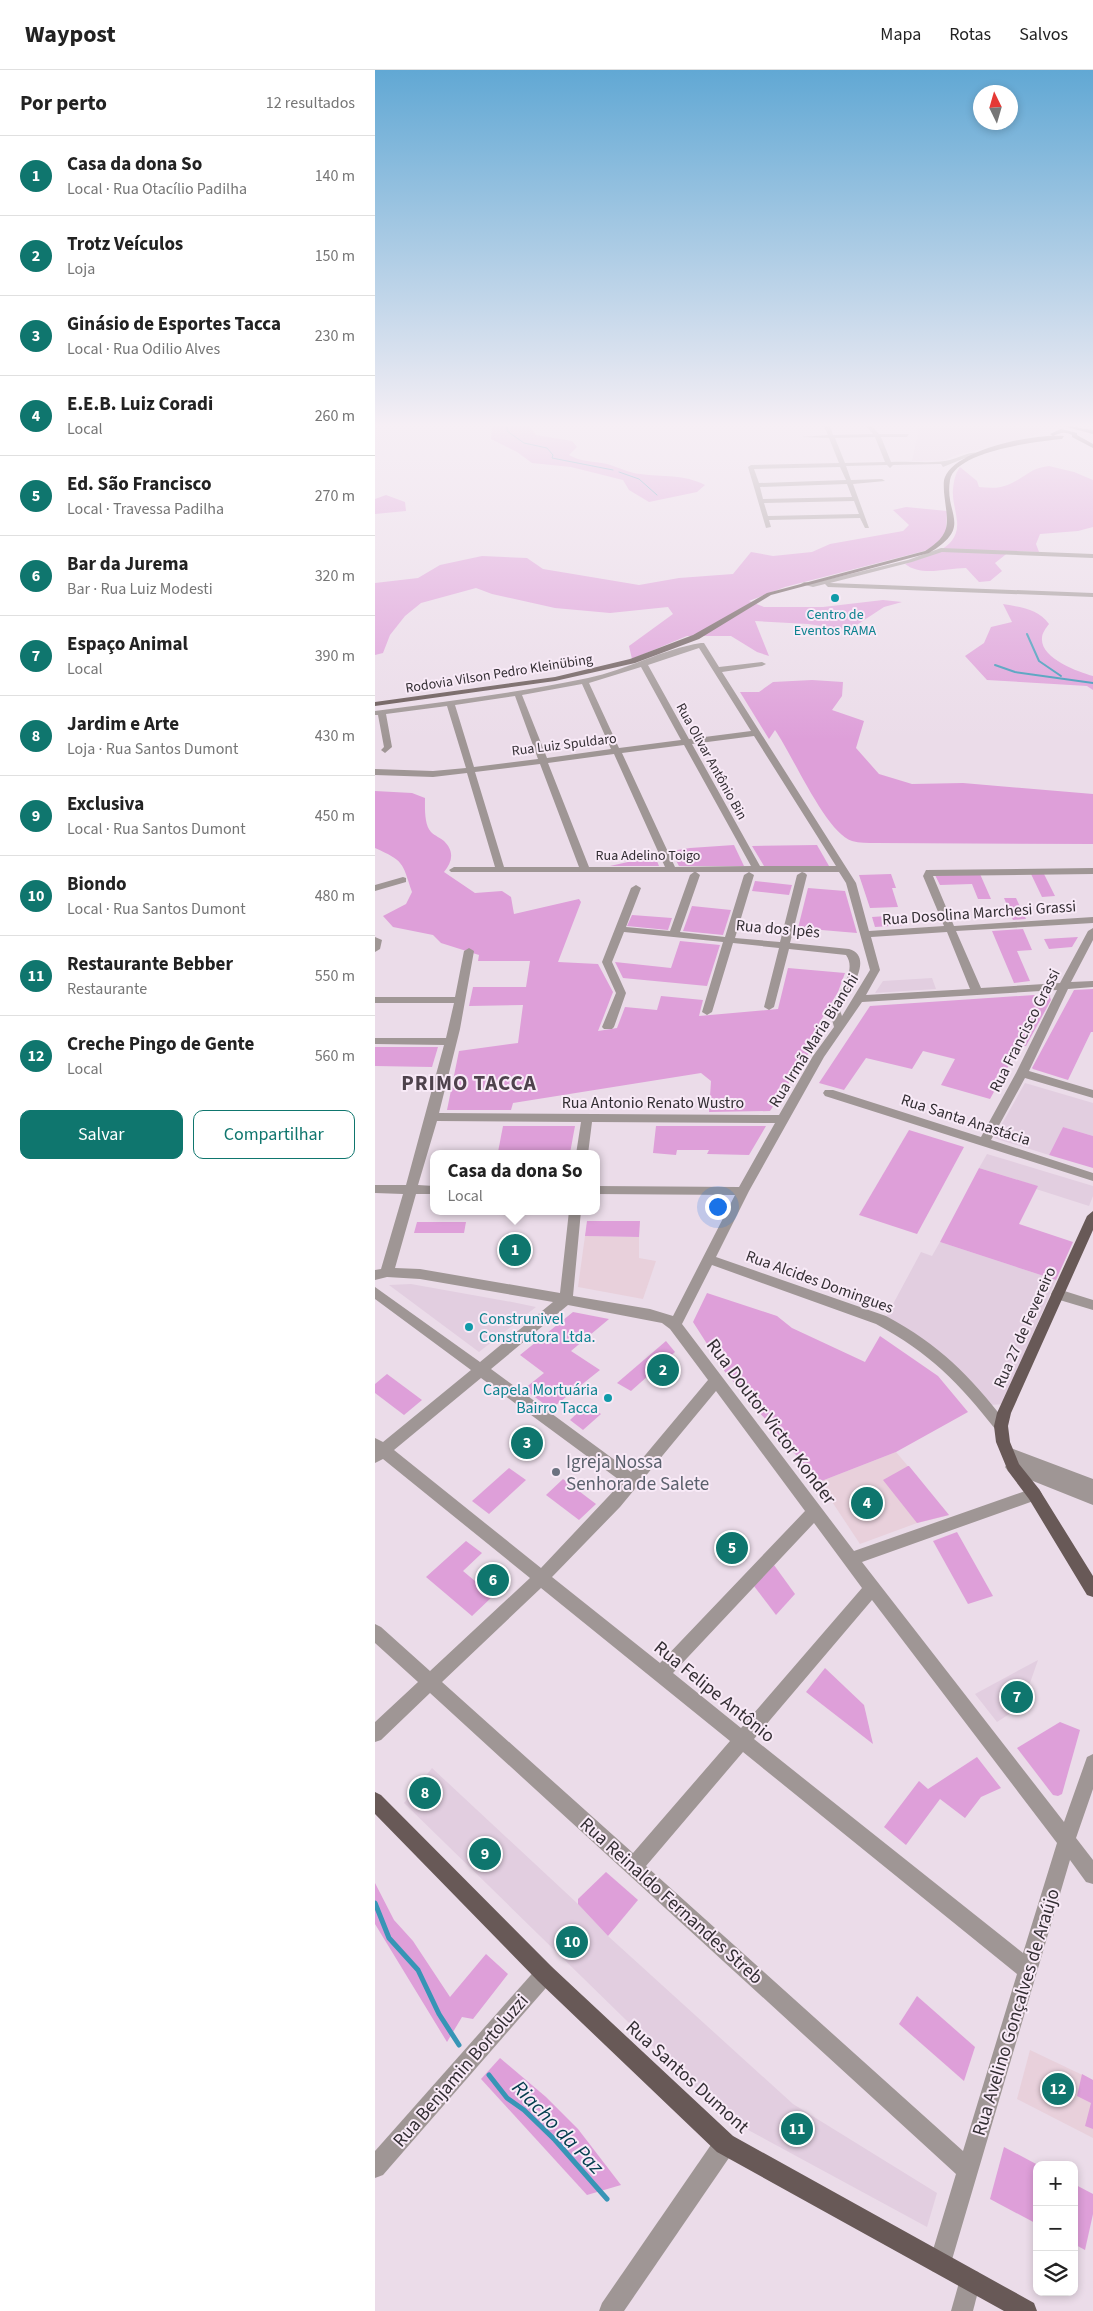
<!DOCTYPE html>
<html lang="pt">
<head>
<meta charset="utf-8">
<style>
	body { margin:0; font-family:"Source Sans 3",sans-serif; background:#f2f2f2; color:#222 }
	.controls { position:absolute; right:15px; bottom:15px; display:grid; overflow:hidden; border-radius:10px; box-shadow:0 2px 8px #0003 }
	.controls button { width:45px; height:45px; display:grid; place-items:center; padding:0; border:0; border-bottom:1px solid #e0e0e0; background:#fff; color:#222; font:25px sans-serif }
	.compass { position:absolute; left:598px; top:15px; width:45px; height:45px; border-radius:50%; background:#fff; box-shadow:0 2px 8px #0003; rotate:355deg }
	.you { position:absolute; left:342px; top:1136px; width:18px; height:18px; margin:-12px; border:4px solid #fff; border-radius:50%; background:#1a73e8; box-shadow:0 0 0 8px #1a73e833 }
	.badge { display:grid; place-items:center; width:32px; height:32px; border-radius:50%; background:#0f766e; color:#fff; font-size:16px; font-weight:700 }
	.pin { position:absolute; translate:-50% -50%; border:2px solid #fff; box-shadow:0 1px 5px #0006 }
	.popup { position:absolute; left:55px; top:1080px; width:170px; height:65px; box-sizing:border-box; display:grid; place-content:center; border-radius:10px; background:#fff; filter:drop-shadow(0 1px 4px #0005); font-size:16px; white-space:nowrap; color:#767676 }
	.popup b { font-size:19px; color:#222 }
	.popup::after { content:''; position:absolute; left:50%; top:100%; margin-left:-10px; border:10px solid transparent; border-top-color:#fff }
	.list { margin:0; padding:0; list-style:none }
	h2 { display:flex; justify-content:space-between; align-items:center; height:65px; margin:0; padding:0 20px; font-size:21px }
	h2 small { font-size:16px; font-weight:400; color:#767676 }
	.list li { display:grid; grid-template-columns:32px 1fr auto; gap:15px; align-items:center; box-sizing:border-box; height:80px; padding:0 20px; border-top:1px solid #e0e0e0 }
	.list b { display:block; font-size:19px; white-space:nowrap }
	.list p { margin:0; font-size:16px; white-space:nowrap; color:#767676 }
	.list em { font-size:16px; font-style:normal; color:#767676 }
	.actions { display:flex; gap:10px; padding:15px 20px }
	.actions a { flex:1; padding:11px 0; border:1px solid #0f766e; border-radius:10px; text-align:center; font-size:18px; color:#0f766e }
	.actions .main { background:#0f766e; color:#fff }
	.icon { flex:none; width:28px; height:28px; fill:none; stroke:currentColor; stroke-width:2; stroke-linecap:round; stroke-linejoin:round }
	.map { position:relative; flex:none; width:718px; height:2241px; overflow:hidden }
	header { display:flex; align-items:center; gap:30px; box-sizing:border-box; height:70px; padding:0 25px; background:#fff; border-bottom:1px solid #e0e0e0 }
	header strong { font-size:24px }
	nav { display:flex; gap:28px; margin-inline-start:auto; font-size:18px }
	main { display:flex }
	aside { flex:1; background:#fff }
	.map>svg:first-child { display:block }
	.built { fill:#e2cee0 }
	.education { fill:#e8d0db }
	.green { fill:#de9fd9 }
	.lines { fill:none; stroke-linecap:round; stroke-linejoin:round }
	.stream-far2 { stroke:#3795b6; stroke-width:1 }
	.stream-far1 { stroke:#3795b6; stroke-width:2 }
	.stream { stroke:#3795b6; stroke-width:5 }
	.minor { fill:#9f9695; fill-rule:evenodd }
	.major { fill:#685957; fill-rule:evenodd }
	.culture-dot { fill:#0f9aa8; stroke:#f8eaf7; stroke-width:2 }
	.worship-dot { fill:#6b7280; stroke:#f8eaf7; stroke-width:2 }
	.labels { text-anchor:middle; stroke-width:4; stroke-linejoin:round; paint-order:stroke }
	.far-culture-label { font-size:14px; fill:#0d838f; stroke:#f8eaf7 }
	.far-street-label { font-size:14px; fill:#332e33; stroke:#f8eaf7 }
	.street-label { font-size:16px; fill:#332e33; stroke:#f8eaf7 }
	.culture-label { font-size:16px; fill:#0d838f; stroke:#f8eaf7; text-anchor:start }
	.near-street-label { font-size:19px; fill:#332e33; stroke:#f8eaf7 }
	.near-worship-label { font-size:19px; fill:#5b616d; stroke:#f8eaf7; text-anchor:start }
	.district-label { font-size:21px; font-weight:bold; letter-spacing:1px; fill:#4e424c; stroke:#f8eaf7 }
	.near-water-label { font-size:21px; font-style:italic; fill:#033d4e; stroke:#f8eaf7 }
</style>
</head>
<body>
<header>
<strong>Waypost</strong>
<nav><a>Mapa</a><a>Rotas</a><a>Salvos</a></nav>
</header>
<main>
<aside>
<h2>Por perto<small>12 resultados</small></h2>
<ul class="list">
<li><span class="badge">1</span><div><b>Casa da dona So</b><p>Local · Rua Otacílio Padilha</p></div><em>140 m</em></li>
<li><span class="badge">2</span><div><b>Trotz Veículos</b><p>Loja</p></div><em>150 m</em></li>
<li><span class="badge">3</span><div><b>Ginásio de Esportes Tacca</b><p>Local · Rua Odilio Alves</p></div><em>230 m</em></li>
<li><span class="badge">4</span><div><b>E.E.B. Luiz Coradi</b><p>Local</p></div><em>260 m</em></li>
<li><span class="badge">5</span><div><b>Ed. São Francisco</b><p>Local · Travessa Padilha</p></div><em>270 m</em></li>
<li><span class="badge">6</span><div><b>Bar da Jurema</b><p>Bar · Rua Luiz Modesti</p></div><em>320 m</em></li>
<li><span class="badge">7</span><div><b>Espaço Animal</b><p>Local</p></div><em>390 m</em></li>
<li><span class="badge">8</span><div><b>Jardim e Arte</b><p>Loja · Rua Santos Dumont</p></div><em>430 m</em></li>
<li><span class="badge">9</span><div><b>Exclusiva</b><p>Local · Rua Santos Dumont</p></div><em>450 m</em></li>
<li><span class="badge">10</span><div><b>Biondo</b><p>Local · Rua Santos Dumont</p></div><em>480 m</em></li>
<li><span class="badge">11</span><div><b>Restaurante Bebber</b><p>Restaurante</p></div><em>550 m</em></li>
<li><span class="badge">12</span><div><b>Creche Pingo de Gente</b><p>Local</p></div><em>560 m</em></li>
</ul>
<div class="actions"><a class="main">Salvar</a><a>Compartilhar</a></div>
</aside>
<div class="map">
<svg width="718" height="2241" viewBox="0 0 718 2241">
	<rect width="100%" height="100%" fill="#ebdce9"/>
	<g class="built">
		<polygon points="538,356 666,356 664,363 649,369 582,385 570,390 537,391 543,363"/>
		<polygon points="557,908 561,919 500,923 508,911"/>
		<polygon points="650,1013 718,1033 718,1066 688,1057 674,1085 619,1068"/>
		<polygon points="612,1084 718,1116 718,1126 714,1136 661,1119 662,1116 604,1098"/>
		<polygon points="565,1172 681,1210 628,1334 616,1335 510,1249 546,1182 557,1186"/>
		<polygon points="36,1214 137,1232 161,1237 104,1282 14,1215"/>
		<polygon points="663,1590 647,1636 622,1652 600,1624"/>
		<polygon points="57,1698 203,1834 233,1866 418,2034 562,2123 552,2157 375,2061 337,2034 29,1733"/>
	</g>
	<g class="education">
		<polygon points="210,1166 264,1167 264,1188 281,1191 268,1229 203,1217"/>
		<polygon points="521,1382 574,1445 542,1453 485,1474 444,1412"/>
		<polygon points="655,1980 718,2010 718,2068 642,2029"/>
	</g>
	<g class="green">
		<path d="M117,356H154L161,365L197,371L202,377L194,385C206,392 218,391 232,394C243,397 254,403 265,404C288,407 309,404 330,415L322,422L274,432L254,420L248,410L196,397L157,393L142,382L116,369Z"/>
		<path d="M674,396L699,402L718,410V457L703,461L665,464L661,474L664,482L635,481L620,493L627,501L615,511L604,512L591,498C571,498 547,507 530,494C552,486 585,480 582,451C581,440 577,430 578,419C579,411 580,404 585,397L602,411L604,417C615,418 624,419 635,414C651,407 655,398 674,396Z"/>
		<polygon points="11,425 30,432 31,441 0,444 0,429"/>
		<polygon points="531,437 572,441 571,464 556,478 549,481 410,517 374,531 389,537 448,537 508,530 527,532 509,537 474,560 433,554 380,551 394,586 382,582 356,566 312,566 257,589 254,576 298,544 293,537 235,543 180,538 117,524 101,518 46,533 30,546 15,565 8,583 0,585 0,513 43,508 65,495 107,486 152,488 168,499 264,515 304,508 358,504 376,482 398,486 437,482 455,474 528,461 534,455 518,440"/>
		<path d="M628,534C646,537 663,539 674,554C671,558 667,563 667,568C665,588 703,602 718,606V620L712,616L612,610L590,586L609,573L616,557L637,552Z"/>
		<path d="M437,610L468,612L467,626L457,640L489,651L481,678L504,704L537,714L588,713L718,724V774L501,773C493,773 484,773 477,771C451,763 417,684 400,660L394,669L365,622H384L398,612Z"/>
		<path d="M0,721L37,723L50,728C50,738 49,754 56,762C60,766 66,768 69,771C80,782 77,792 69,802L100,823L127,821L136,827L139,844L204,829L206,832L183,892L223,894L238,922L223,961L242,958L250,937L282,940L286,926L328,930L324,946L403,939L413,898L470,903L463,922L437,965L440,970L438,977L395,1041L334,1042L336,1011L326,1003L138,1033L136,1040H72L84,981L143,973L148,935L94,936L98,917H151L155,891H103L104,885L66,873L58,865L18,857L8,846L31,834L37,822C27,792 29,791 0,778Z"/>
		<polygon points="359,775 369,796 304,796 296,781 315,778"/>
		<polygon points="442,775 454,796 389,796 377,776"/>
		<polygon points="280,786 284,796 235,796"/>
		<polygon points="516,804 521,818 517,818 523,837 495,838 484,805"/>
		<polygon points="605,804 616,829 603,829 597,814 565,815 560,805"/>
		<polygon points="656,804 669,804 680,826 667,827"/>
		<polygon points="380,811 417,815 414,825 377,821"/>
		<polygon points="433,818 470,821 482,863 423,858"/>
		<polygon points="629,828 641,828 651,849 638,850"/>
		<polygon points="317,836 356,840 348,865 308,861"/>
		<polygon points="257,845 297,848 293,860 252,856"/>
		<polygon points="526,845 530,855 500,857 497,847"/>
		<polygon points="648,859 657,880 642,881 655,911 639,913 617,861"/>
		<polygon points="703,867 697,877 674,879 669,869"/>
		<polygon points="305,871 345,875 332,916 248,908 240,892 296,898"/>
		<polygon points="718,919 718,962 716,962 693,1010 658,999 657,998 699,920"/>
		<polygon points="674,924 676,930 651,976 645,975 615,1029 566,1015 580,989 548,981 537,999 491,988 469,1020 444,1013 495,936"/>
		<polygon points="0,977 63,977 57,997 0,996"/>
		<polygon points="128,1056 200,1056 195,1083 123,1082"/>
		<polygon points="281,1056 391,1056 374,1085 332,1084 334,1080 302,1080 301,1085 278,1083"/>
		<polygon points="688,1057 718,1066 718,1098 674,1085"/>
		<polygon points="534,1060 589,1077 542,1164 484,1145"/>
		<polygon points="604,1098 663,1116 644,1154 698,1172 681,1210 565,1172"/>
		<polygon points="212,1151 265,1151 264,1167 210,1166"/>
		<polygon points="42,1152 91,1152 89,1163 39,1163"/>
		<polygon points="332,1223 402,1246 417,1258 490,1292 505,1266 563,1306 593,1342 521,1382 444,1412 350,1302 318,1252"/>
		<polygon points="198,1242 234,1249 196,1281 225,1300 176,1339 149,1319 169,1303 145,1285"/>
		<polygon points="291,1271 300,1282 256,1321 242,1313"/>
		<polygon points="12,1304 47,1330 29,1345 0,1323 0,1314"/>
		<polygon points="211,1335 226,1344 208,1360 195,1350"/>
		<polygon points="533,1396 534,1396 574,1445 542,1453 508,1410"/>
		<polygon points="134,1398 151,1410 114,1444 97,1431"/>
		<polygon points="188,1409 221,1434 204,1450 171,1425"/>
		<polygon points="582,1462 618,1526 593,1534 558,1471"/>
		<polygon points="91,1471 107,1483 88,1501 118,1526 97,1546 51,1507"/>
		<polygon points="399,1495 420,1524 401,1545 379,1516"/>
		<polygon points="450,1598 489,1635 498,1674 431,1622"/>
		<polygon points="685,1652 705,1660 687,1724 683,1726 678,1725 642,1678"/>
		<polygon points="602,1687 626,1718 606,1727 590,1748 565,1729 531,1775 509,1757 544,1711 553,1719"/>
		<polygon points="231,1802 263,1830 233,1866 203,1834 203,1829"/>
		<polygon points="0,1813 19,1850 38,1871 75,1927 111,1884 133,1904 98,1949 87,1947 72,1972 0,1854"/>
		<polygon points="542,1926 600,1977 589,2011 524,1954"/>
		<polygon points="125,1988 171,2027 203,2059 246,2115 212,2125 106,2009"/>
		<polygon points="707,2004 718,2010 718,2059 710,2056 716,2033 702,2026"/>
		<polygon points="629,2077 663,2095 662,2154 615,2129"/>
		<polygon points="699,2114 718,2124 718,2144 710,2180 699,2174"/>
	</g>
	<g class="lines">
		<g class="stream-far2">
			<polyline points="132,356 132,361 149,373 172,378 178,385 177,388 238,400"/>
			<polyline points="244,402 264,409 282,425"/>
		</g>
		<g class="stream-far1">
			<polyline points="652,564 664,591 686,606"/>
			<polyline points="620,595 640,602 718,613"/>
		</g>
		<g class="stream">
			<polyline points="0,1833 14,1868 43,1900 64,1944 84,1975"/>
			<polyline points="114,2005 132,2028 149,2040 180,2070 232,2129"/>
		</g>
		<g class="minor">
			<path d="M449,356H455L458,365L498,364L491,356H497L504,364H534L532,367H506L516,392C533,391 560,394 575,390C585,387 599,379 609,384L590,388L568,397L566,394L518,395L515,398L512,395L471,396L476,410L507,409L510,411L478,414L494,458H490L485,448L394,450L396,457L391,458L373,397L376,395L464,393L454,368L426,367L453,365ZM500,367L510,392L470,393L460,368ZM465,397L471,410L384,413L379,399ZM472,414L477,427L388,429L385,417ZM479,431L484,444L393,446L389,433Z"/>
			<polygon points="566,478 718,484 718,488 567,482 537,492 455,513 718,523 718,527 453,517 450,514 438,517 426,514 429,512 438,513 533,490"/>
			<path d="M326,573H329L344,597L387,592L391,594L387,596L347,602L481,813L494,861L569,856L548,806L551,800L718,798V804L558,806L579,856L718,847V853L581,861L606,918L685,913L713,861L718,858V870L696,912L718,911V917L693,919L654,1001L718,1020V1028L650,1008L616,1070L718,1103V1111L450,1026L448,1023L450,1020H458L606,1067L641,1003L682,920L487,932L449,987L374,1121L341,1187L511,1246C565,1275 594,1305 631,1352L633,1356L631,1360L626,1362L621,1360C584,1313 555,1283 501,1254L337,1195L307,1254L479,1481L659,1418L664,1419L667,1424L664,1429L487,1492L689,1752L712,1687L718,1684V1719L701,1768L718,1790V1814L711,1812L695,1790L576,2193L573,2201L565,2204L557,2201L554,2193L581,2104L55,1623L6,1670L0,1672V1652L43,1612L0,1573V1554L6,1557L55,1601L155,1508L8,1389L0,1393V1368L8,1372L96,1300L0,1229V1217L105,1292L178,1232L45,1209L12,1207L0,1210V1200L6,1199L28,1124L0,1123V1115H31L69,975L0,974V968H71L79,933H0V927H80L89,881L94,878L99,881L85,959L64,1043L404,1045L438,986L459,957L454,938C462,925 483,901 471,885L414,879L399,937L394,940L389,937L404,878L358,873L337,942L332,945L327,942L348,872L249,862L237,892L251,923L239,957L237,959H229L227,957L241,923L227,892L256,818L261,815L266,818L251,857L295,861L315,805L319,802H76L74,800L79,797H120L92,703L58,707L0,705V699L58,701L91,698L72,636L11,644L17,677L10,683L6,680L9,677L3,645H0V641C72,631 142,623 213,608C252,600 287,579 326,573ZM324,578L376,661L314,669L273,595ZM266,597L306,670L244,678L214,613ZM207,614L236,679L172,688L147,625ZM140,626L163,689L99,697L80,635ZM379,666L461,796H385L317,674ZM309,675L376,796L300,797L247,683ZM239,684L290,797H214L173,693ZM165,694L204,797H129L100,702ZM321,802H464L471,813L495,900L467,946L464,938C472,925 501,887 474,879L415,873L432,805L430,803L427,802L422,805L405,872L360,868L379,805L374,802L369,805L350,867L305,862L325,805ZM572,862L595,919L491,925L505,900L496,867ZM62,1051L206,1052L201,1084H213L217,1052L400,1053L364,1117L221,1116V1124L360,1125L298,1246L275,1239L198,1226L206,1141H194L185,1223L45,1199L20,1198L41,1124H59V1116L43,1115ZM193,1235L287,1253L295,1259L333,1310L256,1402L116,1299ZM106,1308L247,1412L166,1498L19,1380ZM341,1321L430,1441L285,1593L177,1507L245,1437ZM439,1453L487,1518L366,1658L298,1603ZM166,1518L355,1671L258,1783L67,1612ZM497,1530L682,1773L648,1883L379,1669ZM368,1682L642,1904L588,2081L271,1796Z"/>
			<polygon points="28,807 31,808 31,812 0,821 0,815"/>
			<polygon points="0,867 7,870 5,879 0,882"/>
			<polygon points="683,1219 718,1230 718,1240 678,1228 676,1224 678,1220"/>
			<polygon points="633,1377 718,1409 718,1435 633,1401 630,1397 633,1393 637,1391 628,1387 626,1383 628,1379"/>
			<polygon points="170,1894 177,1897 180,1904 177,1911 8,2105 0,2108 0,2081 163,1897"/>
			<polygon points="350,2063 358,2066 361,2074 358,2082 249,2241 224,2241 227,2233 342,2066"/>
			<polygon points="595,2199 603,2202 606,2210 598,2241 576,2241 587,2202"/>
		</g>
		<g class="major">
			<polygon points="691,356 718,360 718,364 692,357"/>
			<path d="M686,359L702,363V365L718,374V378L697,367V365C689,361 685,363 678,366L675,364Z"/>
			<path d="M689,366L687,369C664,371 580,381 575,410C569,445 599,456 554,483L396,525L324,569L260,593L180,611L0,636V632L180,607L255,589L318,565L392,523L550,481C579,463 572,452 569,422C569,418 568,411 570,407C582,379 661,363 689,366Z"/>
			<polygon points="718,1141 718,1160 636,1343 633,1356 635,1372 644,1394 664,1419 718,1506 718,1527 712,1525 654,1429 633,1401 621,1372 619,1356 622,1343 712,1146"/>
			<polygon points="0,1722 6,1725 177,1897 358,2066 659,2233 662,2241 629,2241 342,2082 163,1911 0,1744"/>
		</g>
	</g>
	<linearGradient id="sky" x2="0" y2="1"><stop stop-color="#61a8d4"/><stop offset="0.53" stop-color="#f6eff5"/><stop offset="1" stop-color="#f6eff5" stop-opacity="0"/></linearGradient>
	<rect width="718" height="670" fill="url(#sky)"/>
	<g class="culture-dot">
		<circle cx="460" cy="528" r="5"/>
		<circle cx="94" cy="1257" r="5"/>
		<circle cx="233" cy="1328" r="5"/>
	</g>
	<circle class="worship-dot" cx="181" cy="1402" r="5"/>
	<g class="labels">
		<g class="far-culture-label">
			<text x="460" y="549">Centro de<tspan x="460" dy="16">Eventos RAMA</tspan></text>
		</g>
		<g class="far-street-label">
			<text transform="translate(124 603) rotate(-9)" y="5">Rodovia Vilson Pedro Kleinübing</text>
			<text transform="translate(189 674) rotate(-7)" y="5">Rua Luiz Spuldaro</text>
			<text transform="translate(337 691) rotate(61)" y="5">Rua Olivar Antônio Bin</text>
			<text x="273" y="790">Rua Adelino Toigo</text>
		</g>
		<g class="street-label">
			<text transform="translate(604 842) rotate(-4)" y="6">Rua Dosolina Marchesi Grassi</text>
			<text transform="translate(403 858) rotate(5)" y="6">Rua dos Ipês</text>
			<text transform="translate(649 960) rotate(-63)" y="6">Rua Francisco Grassi</text>
			<text transform="translate(438 970) rotate(-58)" y="6">Rua Irmã Maria Bianchi</text>
			<text x="278" y="1038">Rua Antonio Renato Wustro</text>
			<text transform="translate(591 1049) rotate(18)" y="6">Rua Santa Anastácia</text>
			<text transform="translate(445 1211) rotate(20)" y="6">Rua Alcides Domingues</text>
			<text transform="translate(649 1257) rotate(-66)" y="6">Rua 27 de Fevereiro</text>
		</g>
		<g class="culture-label">
			<text x="104" y="1254">Construnivel<tspan x="104" dy="18">Construtora Ltda.</tspan></text>
			<text x="223" y="1325" text-anchor="end">Capela Mortuária<tspan x="223" dy="18">Bairro Tacca</tspan></text>
		</g>
		<g class="near-street-label">
			<text transform="translate(397 1351) rotate(53)" y="7">Rua Doutor Victor Konder</text>
			<text transform="translate(340 1621) rotate(39)" y="7">Rua Felipe Antônio</text>
			<text transform="translate(297 1830) rotate(42)" y="7">Rua Reinaldo Fernandes Streb</text>
			<text transform="translate(640 1942) rotate(-73)" y="7">Rua Avelino Gonçalves de Araújo</text>
			<text transform="translate(85 2000) rotate(-49)" y="7">Rua Benjamin Bortoluzzi</text>
			<text transform="translate(313 2006) rotate(42)" y="7">Rua Santos Dumont</text>
		</g>
		<g class="near-worship-label">
			<text x="191" y="1398">Igreja Nossa<tspan x="191" dy="22">Senhora de Salete</tspan></text>
		</g>
		<g class="district-label">
			<text x="94" y="1020">PRIMO TACCA</text>
		</g>
		<g class="near-water-label">
			<text transform="translate(183 2057) rotate(46)" y="7">Riacho da Paz</text>
		</g>
	</g>
</svg>
<div class="controls">
<button>+</button>
<button>−</button>
<button><svg class="icon" aria-label="layers" viewBox="0 0 24 24"><path d="M12 4l9 5-9 5-9-5zM3 14l9 5 9-5"/></svg></button>
</div>
<svg class="compass" viewBox="-18 -18 36 36"><path d="M0-13l5 13h-10z" fill="#e53935"/><path d="M0 13l5-13h-10z" fill="#767676"/></svg>
<div class="you"></div>
<div class="pin badge" style="left:140px;top:1180px">1</div>
<div class="popup"><b>Casa da dona So</b>Local</div>
<div class="pin badge" style="left:288px;top:1300px">2</div>
<div class="pin badge" style="left:152px;top:1373px">3</div>
<div class="pin badge" style="left:492px;top:1433px">4</div>
<div class="pin badge" style="left:357px;top:1478px">5</div>
<div class="pin badge" style="left:118px;top:1510px">6</div>
<div class="pin badge" style="left:642px;top:1627px">7</div>
<div class="pin badge" style="left:50px;top:1723px">8</div>
<div class="pin badge" style="left:110px;top:1784px">9</div>
<div class="pin badge" style="left:197px;top:1872px">10</div>
<div class="pin badge" style="left:422px;top:2059px">11</div>
<div class="pin badge" style="left:683px;top:2019px">12</div>
</div>
</main>
</body>
</html>
